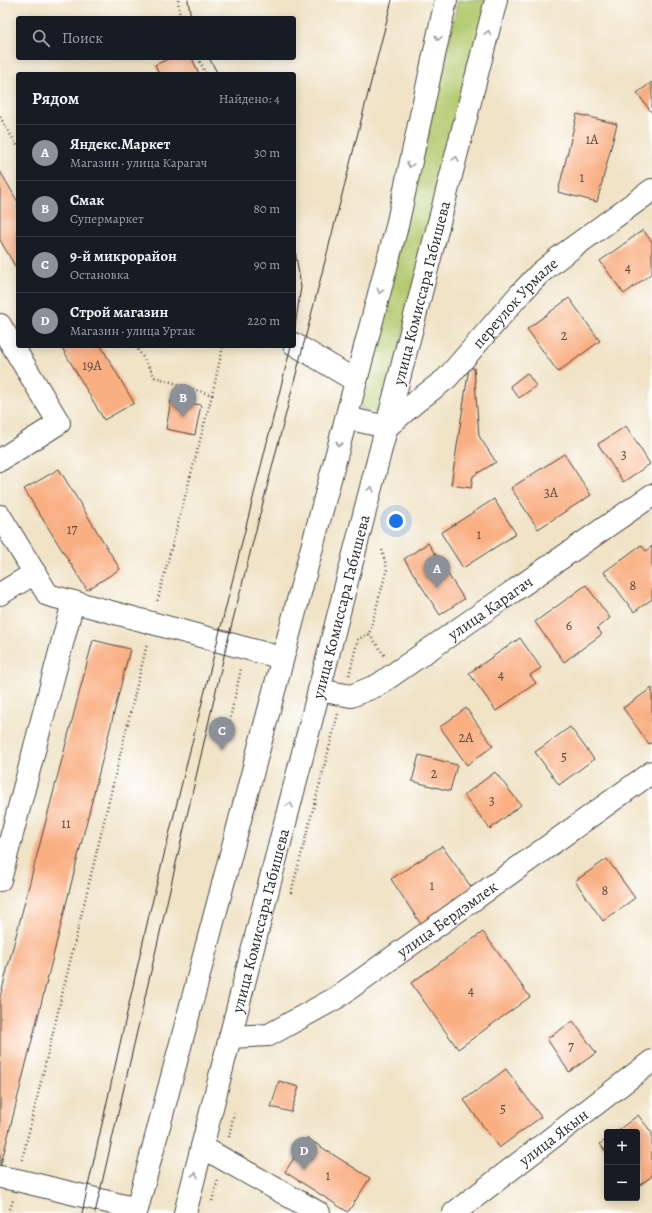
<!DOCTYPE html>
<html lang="ru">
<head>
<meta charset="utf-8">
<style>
	body { margin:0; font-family:Alegreya,serif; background:#20242c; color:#f1f3f6 }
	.controls { position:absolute; right:12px; bottom:12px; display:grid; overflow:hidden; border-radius:4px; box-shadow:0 2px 10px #0003 }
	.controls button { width:36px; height:36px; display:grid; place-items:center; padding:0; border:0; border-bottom:1px solid #363941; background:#171b24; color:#f1f3f6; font:20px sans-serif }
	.you { position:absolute; left:396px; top:521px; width:14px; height:14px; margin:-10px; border:3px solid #fff; border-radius:50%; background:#1a73e8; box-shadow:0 0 0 6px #1a73e833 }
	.badge { display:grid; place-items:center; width:26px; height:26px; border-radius:50%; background:#8c9099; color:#fff; font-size:13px; font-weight:700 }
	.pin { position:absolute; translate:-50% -33px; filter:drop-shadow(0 1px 2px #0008) }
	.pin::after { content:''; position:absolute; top:21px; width:14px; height:12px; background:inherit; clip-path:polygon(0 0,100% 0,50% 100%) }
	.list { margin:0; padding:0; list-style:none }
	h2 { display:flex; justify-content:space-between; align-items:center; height:52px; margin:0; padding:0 16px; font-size:17px }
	h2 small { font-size:13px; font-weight:400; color:#9ea1a6 }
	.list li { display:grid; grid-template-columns:26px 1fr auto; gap:12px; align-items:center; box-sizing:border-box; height:56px; padding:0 16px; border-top:1px solid #363941 }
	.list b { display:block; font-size:15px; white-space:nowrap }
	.list p { margin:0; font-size:13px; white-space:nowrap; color:#9ea1a6 }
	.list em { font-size:13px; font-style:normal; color:#9ea1a6 }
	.icon { flex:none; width:22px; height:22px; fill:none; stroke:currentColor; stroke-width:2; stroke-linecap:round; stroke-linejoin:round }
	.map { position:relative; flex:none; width:652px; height:1213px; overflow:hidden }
	.search { position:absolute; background:#171b24; box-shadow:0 2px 10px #0003; left:16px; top:16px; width:280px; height:44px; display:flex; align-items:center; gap:10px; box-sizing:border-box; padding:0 14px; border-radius:4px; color:#9ea1a6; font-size:15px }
	.panel { position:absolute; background:#171b24; box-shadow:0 2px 10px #0003; left:16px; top:72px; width:280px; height:276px; border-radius:4px }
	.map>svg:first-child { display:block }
	.green { fill:#b3ca6f; stroke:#6f7a4d }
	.building { fill:#f9af82 }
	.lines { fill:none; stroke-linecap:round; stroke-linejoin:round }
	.minor-casing { stroke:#494742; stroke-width:24 }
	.path { stroke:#494742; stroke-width:2.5; stroke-dasharray:1 3; stroke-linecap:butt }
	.minor { stroke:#fff; stroke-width:22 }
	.tram { stroke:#2b2b2b; stroke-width:1 }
	.oneway { stroke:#a0a0a0 }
	.labels { text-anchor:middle; stroke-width:3.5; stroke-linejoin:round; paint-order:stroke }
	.number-label { font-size:14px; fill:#5e4c41 }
	.street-label { font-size:16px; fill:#2b2b2b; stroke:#fff }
</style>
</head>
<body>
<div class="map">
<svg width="652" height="1213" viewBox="0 0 652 1213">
	<rect width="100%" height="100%" fill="#fff"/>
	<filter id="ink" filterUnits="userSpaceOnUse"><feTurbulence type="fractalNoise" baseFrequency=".025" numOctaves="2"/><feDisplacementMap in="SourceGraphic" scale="8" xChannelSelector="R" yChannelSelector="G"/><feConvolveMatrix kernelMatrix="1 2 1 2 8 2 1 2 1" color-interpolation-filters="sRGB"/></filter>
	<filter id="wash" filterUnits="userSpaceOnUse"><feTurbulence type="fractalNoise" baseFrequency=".012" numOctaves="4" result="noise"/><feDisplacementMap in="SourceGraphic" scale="16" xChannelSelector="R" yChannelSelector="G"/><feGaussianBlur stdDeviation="0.9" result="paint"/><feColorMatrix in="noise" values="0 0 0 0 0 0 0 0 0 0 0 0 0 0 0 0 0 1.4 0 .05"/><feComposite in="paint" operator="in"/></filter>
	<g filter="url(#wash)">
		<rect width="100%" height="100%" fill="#f0e3c6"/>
		<polygon class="green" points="458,0 490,0 382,413 359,408 444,67"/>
		<g id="blocks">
			<g class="building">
				<polygon points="170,58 192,58 199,74 159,74 155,65"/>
				<polygon points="652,82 652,113 637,93"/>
				<polygon points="577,114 617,124 597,202 558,192"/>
				<polygon points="0,171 18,202 18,271 0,240"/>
				<polygon points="643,230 652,242 652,273 624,294 600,261"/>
				<polygon points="569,298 600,341 558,372 527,329"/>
				<polygon points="61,346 101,346 134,403 104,420"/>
				<polygon points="469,368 474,368 479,436 496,462 473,476 471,488 451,485"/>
				<polygon points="527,373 536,386 519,398 510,386"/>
				<polygon points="171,400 201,405 195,435 166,429"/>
				<polygon points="626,426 650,464 623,482 598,444"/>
				<polygon points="564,454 591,495 538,529 511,488"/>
				<polygon points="59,469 120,569 87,590 24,489"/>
				<polygon points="494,499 516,534 463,568 441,533"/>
				<polygon points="428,543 464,599 440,615 404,559"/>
				<polygon points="641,545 646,551 652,546 652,599 634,612 604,572"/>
				<polygon points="586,585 610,618 597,628 602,634 564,662 535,622"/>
				<polygon points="520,638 541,668 530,675 536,683 496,711 469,673"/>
				<polygon points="93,640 130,649 0,1168 0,997"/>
				<polygon points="652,688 652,742 649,744 623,708"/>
				<polygon points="466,708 493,746 467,765 440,727"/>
				<polygon points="570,727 594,759 559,785 535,752"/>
				<polygon points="419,755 457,765 450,791 412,781"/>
				<polygon points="495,772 521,805 490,829 464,795"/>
				<polygon points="442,846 474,891 422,926 391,879"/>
				<polygon points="607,859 635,898 603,921 575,881"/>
				<polygon points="483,932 530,997 458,1049 411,983"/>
				<polygon points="573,1021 596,1053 569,1072 547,1039"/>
				<polygon points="506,1069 541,1117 499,1148 464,1100"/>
				<polygon points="279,1081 299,1087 291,1112 271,1107"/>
				<polygon points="638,1115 652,1133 652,1176 637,1187 637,1132 616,1132"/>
				<polygon points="307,1138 370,1178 348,1212 285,1172"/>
				<polygon points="607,1139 607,1153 600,1144"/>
			</g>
		</g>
	</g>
	<g filter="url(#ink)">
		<use href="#blocks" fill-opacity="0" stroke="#494742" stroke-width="1"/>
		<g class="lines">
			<defs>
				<g id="minor">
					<polyline points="0,325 59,423 0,460"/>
					<polyline points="294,344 356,381"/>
					<polyline points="346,418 387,427"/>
					<path id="s1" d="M387,427L417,401L447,378L519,295L539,274L557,259L652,190"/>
					<polyline points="0,516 48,595 282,658"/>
					<polyline points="0,594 35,573"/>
					<path id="s2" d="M319,690L351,696L378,685L652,495"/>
					<polyline points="0,880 73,602"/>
					<path id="s3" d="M230,1037L269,1035L336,998L652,772"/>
					<polyline points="202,1147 319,1213"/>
					<polyline points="0,1177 17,1180 137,1209"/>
					<polyline points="136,1213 397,226 446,0"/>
					<path id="s4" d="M185,1213L496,0"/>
					<path id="s5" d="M454,1213L652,1061"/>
				</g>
			</defs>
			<use href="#minor" class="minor-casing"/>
			<g class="path">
				<polyline points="178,0 180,18"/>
				<polyline points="198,58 206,74"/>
				<polyline points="0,117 18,147"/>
				<polyline points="136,346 155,377 212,395 157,602"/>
				<polyline points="212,395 223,346"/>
				<polyline points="382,550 387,569 369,634 385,656"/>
				<polyline points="349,675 358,639 369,634"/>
				<polyline points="226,737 241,669"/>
				<polyline points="291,893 338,714"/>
				<polyline points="229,1137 234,1113"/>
				<polyline points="22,1160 147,644"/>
				<polyline points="212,1201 218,1179"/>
				<polyline points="9,1213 13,1200"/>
			</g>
			<use href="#minor" class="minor"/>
			<g class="tram">
				<polyline points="188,0 191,18"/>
				<polyline points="209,58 218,74"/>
				<polyline points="294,244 301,287 294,333"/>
				<polyline points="82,1213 149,915 291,346"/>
				<polyline points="95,1213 227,643 392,0"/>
			</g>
		</g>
		<defs><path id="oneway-chevron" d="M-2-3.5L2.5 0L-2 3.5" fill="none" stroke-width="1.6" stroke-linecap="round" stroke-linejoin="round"/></defs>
		<g class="oneway">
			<use href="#oneway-chevron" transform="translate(488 33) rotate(-76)"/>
			<use href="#oneway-chevron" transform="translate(438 38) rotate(102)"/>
			<use href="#oneway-chevron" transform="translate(456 159) rotate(-76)"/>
			<use href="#oneway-chevron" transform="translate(410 165) rotate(102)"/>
			<use href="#oneway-chevron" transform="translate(380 291) rotate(105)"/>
			<use href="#oneway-chevron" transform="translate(339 444) rotate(105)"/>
			<use href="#oneway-chevron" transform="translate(371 489) rotate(-76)"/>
			<use href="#oneway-chevron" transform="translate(290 805) rotate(-76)"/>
			<use href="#oneway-chevron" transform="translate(195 1175) rotate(-76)"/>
		</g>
	</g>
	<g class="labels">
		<g class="number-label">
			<text x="592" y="144">1А</text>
			<text x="582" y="182">1</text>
			<text x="628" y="272">4</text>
			<text x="564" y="340">2</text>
			<text x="92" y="370">19А</text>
			<text x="624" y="459">3</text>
			<text x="551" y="497">3А</text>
			<text x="72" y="534">17</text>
			<text x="479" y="539">1</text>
			<text x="633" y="590">8</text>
			<text x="569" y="630">6</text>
			<text x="501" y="679">4</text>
			<text x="466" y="742">2А</text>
			<text x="564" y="761">5</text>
			<text x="434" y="778">2</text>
			<text x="492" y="805">3</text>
			<text x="66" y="828">11</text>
			<text x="432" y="890">1</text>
			<text x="605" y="895">8</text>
			<text x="471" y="995">4</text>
			<text x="571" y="1051">7</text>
			<text x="503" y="1113">5</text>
			<text x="328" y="1180">1</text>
		</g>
		<g class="street-label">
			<text dy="6" stroke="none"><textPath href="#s4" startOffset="950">улица Комиссара Габишева</textPath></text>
			<text dy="6" stroke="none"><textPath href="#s1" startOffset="179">переулок Урмале</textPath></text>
			<text dy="6" stroke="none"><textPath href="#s4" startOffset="626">улица Комиссара Габишева</textPath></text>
			<text dy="6" stroke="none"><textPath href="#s2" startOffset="198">улица Карагач</textPath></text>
			<text dy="6" stroke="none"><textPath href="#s3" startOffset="252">улица Бердэмлек</textPath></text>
			<text dy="6" stroke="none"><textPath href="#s4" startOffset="302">улица Комиссара Габишева</textPath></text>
			<text dy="6" stroke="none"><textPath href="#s5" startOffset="125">улица Якын</textPath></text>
		</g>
	</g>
</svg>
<div class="controls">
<button>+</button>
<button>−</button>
</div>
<div class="you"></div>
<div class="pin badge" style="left:437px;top:588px">A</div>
<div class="pin badge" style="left:183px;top:417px">B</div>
<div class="pin badge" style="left:222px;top:750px">C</div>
<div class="pin badge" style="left:304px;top:1170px">D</div>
<div class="search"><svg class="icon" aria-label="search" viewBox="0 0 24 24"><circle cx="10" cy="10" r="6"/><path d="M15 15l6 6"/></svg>Поиск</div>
<section class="panel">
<h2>Рядом<small>Найдено: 4</small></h2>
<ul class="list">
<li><span class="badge">A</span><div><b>Яндекс.Маркет</b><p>Магазин · улица Карагач</p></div><em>30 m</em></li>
<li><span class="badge">B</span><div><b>Смак</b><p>Супермаркет</p></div><em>80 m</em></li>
<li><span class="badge">C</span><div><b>9-й микрорайон</b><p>Остановка</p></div><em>90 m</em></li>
<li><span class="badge">D</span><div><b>Строй магазин</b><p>Магазин · улица Уртак</p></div><em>220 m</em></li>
</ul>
</section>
</div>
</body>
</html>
